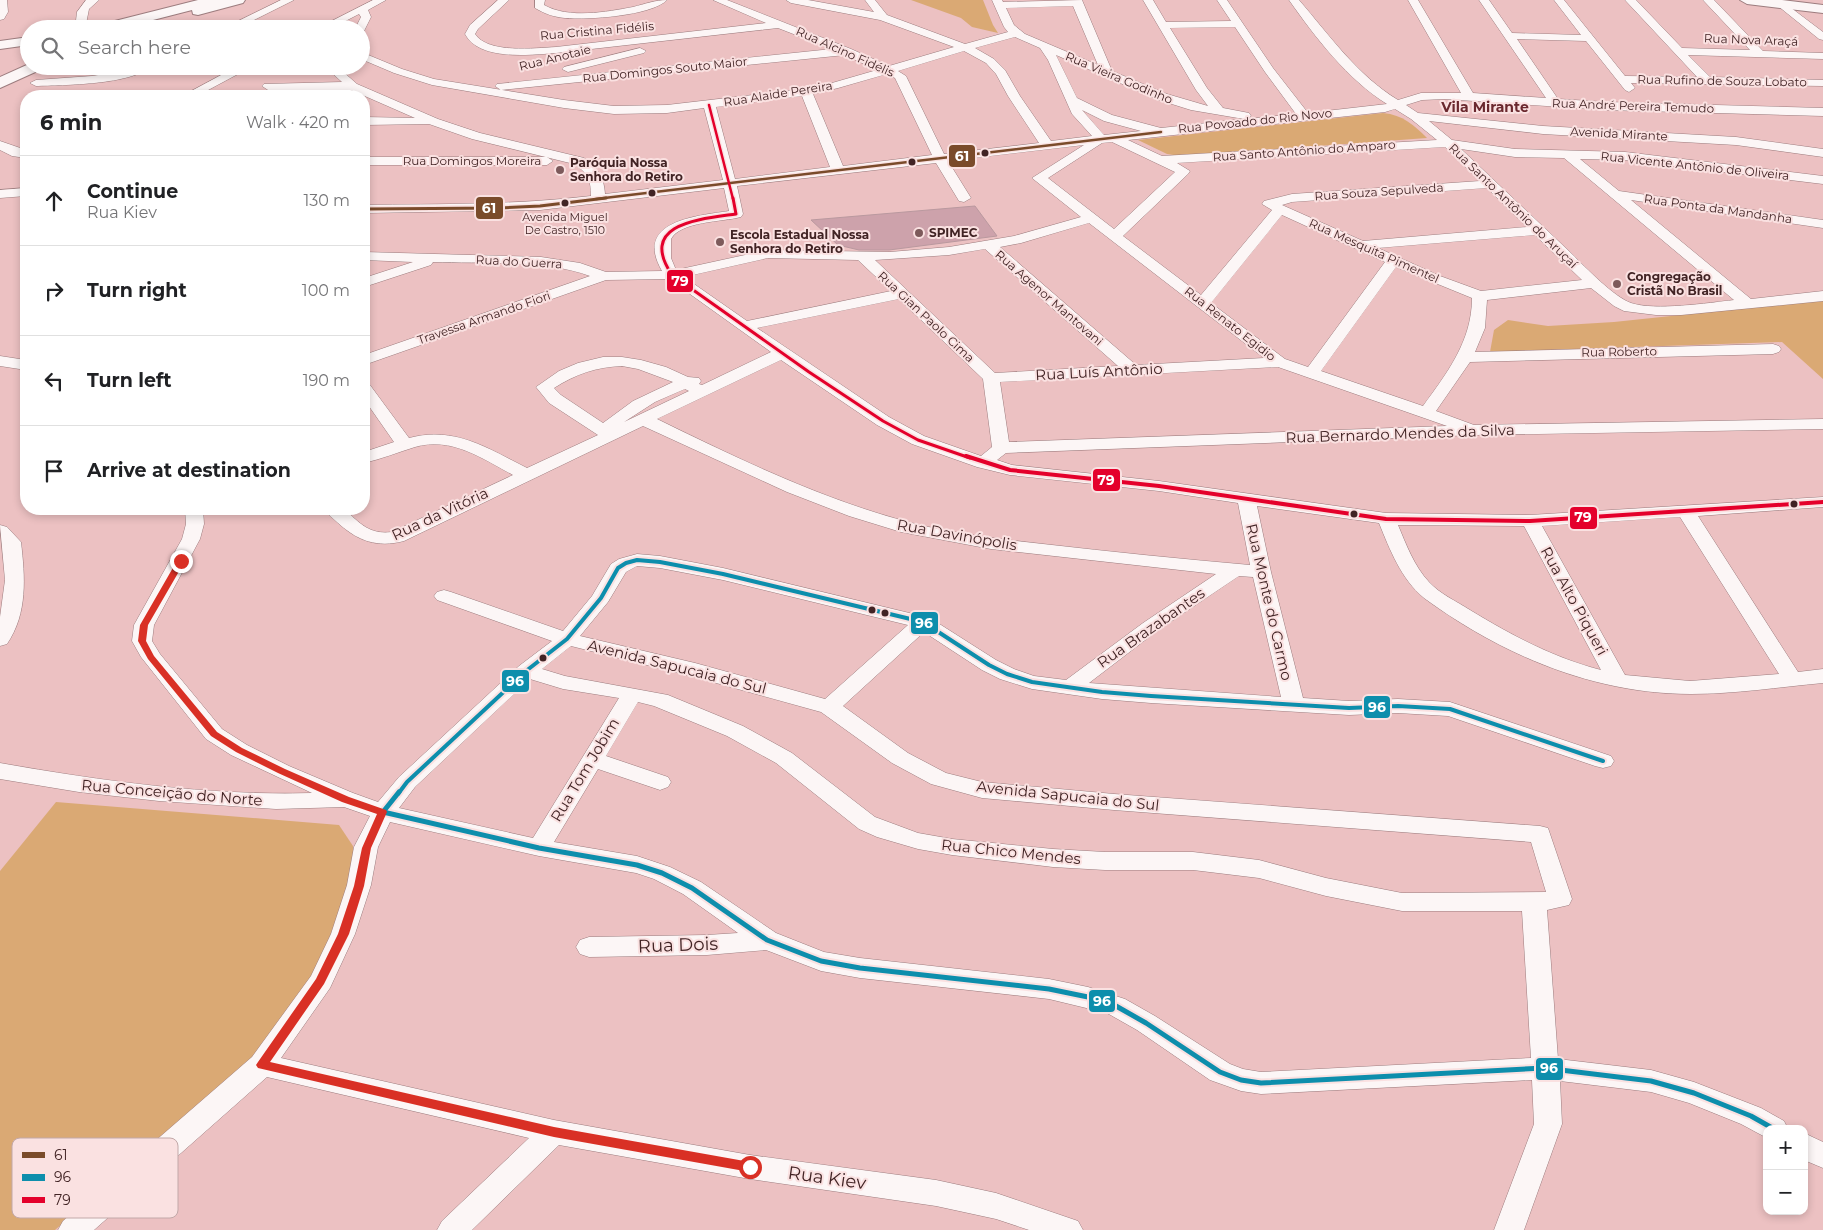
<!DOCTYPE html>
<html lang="en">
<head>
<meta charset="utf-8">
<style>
	body { margin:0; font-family:Montserrat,sans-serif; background:#f6f6f6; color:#202124 }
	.controls { position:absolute; right:15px; bottom:15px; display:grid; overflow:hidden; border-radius:10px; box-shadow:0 2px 8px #0003 }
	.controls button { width:45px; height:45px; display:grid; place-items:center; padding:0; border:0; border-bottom:1px solid #e0e0e0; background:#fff; color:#202124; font:25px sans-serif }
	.stop { position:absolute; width:15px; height:15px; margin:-11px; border:4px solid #d93025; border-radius:50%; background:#fff }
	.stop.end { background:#d93025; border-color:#fff; box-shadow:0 1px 5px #0008 }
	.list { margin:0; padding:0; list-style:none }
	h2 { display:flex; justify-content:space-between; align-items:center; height:65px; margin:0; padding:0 20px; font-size:21px }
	h2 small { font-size:16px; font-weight:400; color:#757577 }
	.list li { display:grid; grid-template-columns:32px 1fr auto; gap:15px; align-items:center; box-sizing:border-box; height:90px; padding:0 20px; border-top:1px solid #e0e0e0 }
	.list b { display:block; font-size:19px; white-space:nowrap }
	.list p { margin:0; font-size:16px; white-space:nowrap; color:#757577 }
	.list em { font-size:16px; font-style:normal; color:#757577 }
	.icon { flex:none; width:28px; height:28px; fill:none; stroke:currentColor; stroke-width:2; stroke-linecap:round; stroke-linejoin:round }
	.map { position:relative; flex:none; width:1823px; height:1230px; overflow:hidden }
	.search { position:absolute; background:#fff; box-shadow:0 2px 8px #0003; left:20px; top:20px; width:350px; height:55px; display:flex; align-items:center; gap:12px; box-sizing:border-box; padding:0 18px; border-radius:28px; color:#757577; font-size:19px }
	.panel { position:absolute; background:#fff; box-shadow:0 2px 8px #0003; left:20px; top:90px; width:350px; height:425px; border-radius:20px }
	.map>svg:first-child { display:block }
	.green { fill:#daa974 }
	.building { fill:#cda2ab; stroke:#ba999f }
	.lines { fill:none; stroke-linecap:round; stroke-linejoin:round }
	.minor-casing { stroke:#9c7c7e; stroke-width:1 }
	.major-casing { stroke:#9c7c7e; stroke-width:2 }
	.minor { fill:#fcf6f6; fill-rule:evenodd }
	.major { fill:#fcf6f6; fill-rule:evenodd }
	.bus-1-far1-casing { stroke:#fae1e1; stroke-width:5 }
	.bus-1-casing { stroke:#fae1e1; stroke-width:6 }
	.bus-2-far1-casing { stroke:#fae1e1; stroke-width:8 }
	.bus-2-casing { stroke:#fae1e1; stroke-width:9 }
	.bus-3-far2-casing { stroke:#fae1e1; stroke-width:5 }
	.bus-3-far1-casing { stroke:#fae1e1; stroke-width:6 }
	.bus-3-casing { stroke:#fae1e1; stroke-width:8 }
	.bus-1-far1 { stroke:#7a4b2a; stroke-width:2.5 }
	.bus-1 { stroke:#7a4b2a; stroke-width:3 }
	.bus-2-far1 { stroke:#0d8eac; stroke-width:4 }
	.bus-2 { stroke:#0d8eac; stroke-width:5 }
	.bus-3-far2 { stroke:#e4002b; stroke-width:2.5 }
	.bus-3-far1 { stroke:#e4002b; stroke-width:3 }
	.bus-3 { stroke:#e4002b; stroke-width:4 }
	.route { fill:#d93025 }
	.bus-dot { fill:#412324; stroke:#fae1e1; stroke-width:2 }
	.poi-dot { fill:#7d5a5b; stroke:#fae1e1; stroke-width:2 }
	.labels { text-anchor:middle; stroke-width:4; stroke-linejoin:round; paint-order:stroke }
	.far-bus-label { font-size:11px; fill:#412324; stroke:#fae1e1 }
	.far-street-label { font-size:12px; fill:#412324; stroke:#fae1e1 }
	.far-poi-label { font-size:12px; font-weight:bold; fill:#412324; stroke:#fae1e1; text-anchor:start }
	.far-neighbourhood-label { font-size:14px; font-weight:bold; fill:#6a282e; stroke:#fae1e1 }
	.street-label { font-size:15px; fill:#412324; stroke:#fae1e1 }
	.near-street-label { font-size:18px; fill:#412324; stroke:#fae1e1 }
	.key { fill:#fae1e1; stroke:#c2a8a8; stroke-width:1 }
	.key-label { font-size:14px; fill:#412324 }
	.line-badge { stroke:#fae1e1; stroke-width:2 }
	.badge-label { font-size:14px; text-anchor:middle; font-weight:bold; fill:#fff }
</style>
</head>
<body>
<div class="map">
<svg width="1823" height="1230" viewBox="0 0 1823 1230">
	<rect width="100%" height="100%" fill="#ecc1c2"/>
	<g class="green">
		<polygon points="911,0 983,0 993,25 998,33 972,27 961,18"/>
		<path d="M1383,113C1403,115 1414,125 1427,138L1180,156L1167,154L1138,140Z"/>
		<polygon points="1823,300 1823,379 1782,342 1490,352 1494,330 1508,320 1548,326 1614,322"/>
		<polygon points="56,802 339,825 353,846 353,881 332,937 299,1003 259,1052 55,1230 0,1230 0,871"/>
	</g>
	<polygon class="building" points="975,206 997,236 889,250 859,250 838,245 811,220"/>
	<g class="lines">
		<defs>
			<g id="minor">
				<polygon points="0,0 7,0 8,12 4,19 0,20"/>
				<polygon points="86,0 99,0 89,9 85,29 75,29 77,12"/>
				<polygon points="281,0 294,0 236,29 222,29"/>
				<polygon points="373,0 386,0 368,10 371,17 364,31 361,32 361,29 355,29 361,17 359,14 330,29 316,29"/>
				<path d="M498,0H509L478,29L475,34C488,54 535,48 556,47L766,23L713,0H727L851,49L889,66L954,47L880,20L791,3L786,0H808L874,12L865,0H875L887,15L965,44L1008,32L1004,27L992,0H1002L1003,2L1082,0L1112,71L1167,94L1208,106L1196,90L1143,0H1153L1166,22L1231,21L1217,0H1227L1273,68L1308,113L1387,104C1348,80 1315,37 1289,0H1299C1330,36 1357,75 1398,100L1421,93H1461L1408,0H1418L1473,93L1546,98L1479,0H1489L1512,33L1581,35L1554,0H1564L1625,76L1697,77L1625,0H1636L1682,48L1750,50L1703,0H1714L1763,51L1823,53V59L1688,55L1710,77L1823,80V86L1631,83L1635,88L1629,92L1625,90L1586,41L1517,39L1558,99L1606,102L1823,108V116L1606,110L1445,99L1422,100L1406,105L1418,113L1543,126L1736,137L1823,149V157L1736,145L1543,134L1429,121L1452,140L1515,149L1625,152L1823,176V184L1625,160L1580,159L1619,191L1823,220V228L1631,200L1751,299L1823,291V301L1681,315H1656L1624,311L1614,306L1591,288L1487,300L1485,328L1475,352L1773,344L1779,346L1781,349L1779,352L1773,354L1470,362L1436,411L1474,425L1823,419V429L1475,435L1006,453L997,460L1012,465L1159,481L1386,513L1530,515L1823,497V507L1698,516L1798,672L1823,669V683C1779,687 1735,694 1691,694C1594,694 1502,655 1424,598C1401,579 1390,550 1379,523L1257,506L1271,572L1303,698L1349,701L1398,699L1450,702L1611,756L1614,761L1611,766L1603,768L1595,766L1448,716L1398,713L1349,715L1151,703L1102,699L1032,689L1000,679L982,670L924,632L843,706L908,753L946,773L982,782L1114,794L1540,826L1548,828L1572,899L1569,905L1547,910L1558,1059L1651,1070L1694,1082L1761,1108L1784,1121L1788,1129H1767V1138L1741,1124L1689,1103L1651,1092L1560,1081L1562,1124L1524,1230H1494L1534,1124L1532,1080L1261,1094L1241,1091L1210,1080L1137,1030L1107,1013L1049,999L860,978L821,971L766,950L707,955L589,957L580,954L576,947L580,940L589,937L707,935L738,933L683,894L654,879L636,873L539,856L390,822L378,847L371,885L355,934L330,988L281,1058L554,1120L750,1155L936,1180L996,1193L1078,1221L1083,1230H1029L996,1219L936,1206L750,1179L559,1145L472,1230H437L442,1221L529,1138L267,1077L94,1230H58L63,1221L252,1057L311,976L331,934L347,885L354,847L370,816L344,807L276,809L159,801L79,792L0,779V763C102,781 208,796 312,793L231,755L206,739L141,657L132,641L134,625L182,539L186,524L185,509H203L204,524L200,539L154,625L152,641L160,654L222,729L247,745L289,766L353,793L378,802L399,777L519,666L552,641L437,600L434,596L437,592L444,590L451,592L563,631L592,596L611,564L619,559L637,554L660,556L723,568L930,618L996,660L1014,669L1034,676L1066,680L1143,623L1216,574L991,549L901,532L849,516L787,492L643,426L404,541C377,548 358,541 338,523C333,518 327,514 324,509H344C360,523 369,535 392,532L513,475C483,459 451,436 415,447C399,452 381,459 364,463V452L394,442L364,399V383L370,385L409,438C455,426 487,448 527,468L598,435L549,403L536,387L559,371L578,363L603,357H622L641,360L666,367L688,377L699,378L701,381L699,384L702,385L771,352L669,279L606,280L364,365V355L590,276C545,259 481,264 433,262L431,265L364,287V278L413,262L364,260V252L541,257L580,263L606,272L662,271C633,221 696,216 729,211L724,188L540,210L364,213V205C440,204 515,205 591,196C591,180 588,173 574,164L472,139L429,124L364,125V117L415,118L351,90H268L262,86L264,84L342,82L332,73L329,66H341V70L357,84L438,119L480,133L584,158C598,168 604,177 605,194L723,180L704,108L667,113L614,114L564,108L432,85L394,73L361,59V52L402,69L434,79L564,100L614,106L667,105L787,91L832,83L877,70L845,55L501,90L495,86L497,84L832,49L778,28L556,53C530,55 479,61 465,34L470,25ZM1073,6L1098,65L1025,34L1014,25L1006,8ZM1235,27L1265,72L1296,114L1247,119L1251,116L1249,113L1223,108L1207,88L1170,28ZM1015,37L1040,48L1048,60L1072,114L1092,136L1051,141L1020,96L1005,70L994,59L975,48ZM964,51L986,63L996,74L1008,96L1039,143L944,154L906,76L898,71ZM1056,55L1159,100L1191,110L1244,119L1161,128L1112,115L1077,98ZM887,74L895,78L932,155L843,166L813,94L838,88ZM802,96L830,167L735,179L716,107ZM1395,109L1411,119L1437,140L1162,156L1128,140L1385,112ZM1082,110L1104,121L1141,131L1104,135ZM1112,142L1175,172L1114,229L1048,178L1102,143ZM1084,145L1032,178L1081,217L1014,236L949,247L890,252L768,250L676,270L671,258V239C681,221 722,222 741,217L743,214L737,186L936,163L959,201L964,202L971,198L948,161ZM1445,147L1480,181L1292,194L1264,201L1262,204L1272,210L1201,295L1123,236L1188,174L1190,171L1177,163ZM1461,149L1515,157L1564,158L1734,300C1708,303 1655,311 1631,303C1614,297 1586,268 1572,254C1535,219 1498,184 1461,149ZM1487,188L1527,227L1363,241L1282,205L1292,202ZM1282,215L1385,262L1308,367L1285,359L1211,303ZM1089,223L1264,358L1136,365L1000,247L1021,243ZM1535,235L1582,280L1481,291L1440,276L1378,248ZM985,249L1118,366L995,373L875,260L949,255ZM768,258L858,260L891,291L747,321L684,277ZM1396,267L1472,298C1472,341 1447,373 1423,406L1321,371ZM899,299L983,379L992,447L981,456L924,436L889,417L757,328ZM781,360L877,425L912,444L977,467L1010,475L1159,491L1238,503L1250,565C1181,559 1112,552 1043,544C999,539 955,534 912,523C823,500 739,459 657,419ZM622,366L638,369L673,382L633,401L603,423L561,395L554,388C576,374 596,367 622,366ZM1278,367L1447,426L1009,442L1000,382ZM685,389L689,391L624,422L655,402ZM1680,517L1779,674L1690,681L1625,675L1542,526ZM1398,525L1524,526L1601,670C1554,658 1511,635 1470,610C1456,601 1440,594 1429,582C1414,566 1406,544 1398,525ZM637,566L660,568L723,580L908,625L825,699L695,663L580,636L608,602L626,572ZM1239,576L1253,577L1281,697L1089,683L1157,631ZM571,646L691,676L821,712L892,763L931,784L982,798L1114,810L1531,842L1546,892L1402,893L1326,878L1259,860L1193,852H1105L1053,849L952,839L918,833L875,817L792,753L743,726L668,695L565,676L542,669ZM530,679L563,689L619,698L533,838L399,808L415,787ZM638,702L654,706L727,736L776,763L859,829L877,837L918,849L952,855L1053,867L1105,870H1193L1259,878L1326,896L1402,911H1522L1531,1058L1261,1072L1243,1069L1230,1064L1155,1016L1125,999L1088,987L1049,979L860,958L824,952L776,933L701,882L670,867L637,856L554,842L598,769L660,790L668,787L671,782L668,777L606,756Z"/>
				<path d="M535,0H545L544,5C569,19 606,12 633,7C645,4 655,0 667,0C651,16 587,20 565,18C554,17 545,14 535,8Z"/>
				<polygon points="1782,1 1823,32 1823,40 1819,39 1778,6 1777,4 1778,2"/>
				<polygon points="640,48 646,51 644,53 568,72 562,69 564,67"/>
				<path d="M134,66H151C132,85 63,85 36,86L30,83L36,80L92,76L117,72Z"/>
				<polygon points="238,66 253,66 197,96 182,96"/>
				<polygon points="0,141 26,150 26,158 12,156 0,150"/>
				<polygon points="364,157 547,157 553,161 547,165 364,165"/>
				<polygon points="26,188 26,196 0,198 0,190"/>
				<polygon points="0,356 26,360 26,370 0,366"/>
				<path d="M0,525L7,527L21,542C25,577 28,613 7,644L0,646V617L5,580Z"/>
				<polygon points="1804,1133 1823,1142 1823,1168 1804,1160"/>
			</g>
			<g id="major">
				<polygon points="198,0 245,0 243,3 198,15 193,14 192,10 118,29 93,29 95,26"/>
				<polygon points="1740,0 1782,0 1823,5 1823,13 1747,4"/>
				<polygon points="29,37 29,45 0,49 0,41"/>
				<polygon points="29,64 29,66 44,66 42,69 0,88 0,77"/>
			</g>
		</defs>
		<use href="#minor" class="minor-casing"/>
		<use href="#major" class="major-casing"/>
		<use href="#minor" class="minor"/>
		<use href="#major" class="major"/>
		<defs>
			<polyline id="bus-1-far1" points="596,199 1161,132"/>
			<polyline id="bus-1" points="364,209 500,208 540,206 606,198"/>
			<polyline id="bus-2-far1" points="398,794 407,782 526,671 567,639 601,598 618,568 626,563 637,560 660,562 723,574 923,622 989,665 1007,674 1032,682 1102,692 1151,696 1349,708 1398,706 1450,709 1603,761"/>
			<polyline id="bus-2" points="399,792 383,812 539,848 637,865 662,873 692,888 767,940 821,961 860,968 1049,989 1088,997 1116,1006 1146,1023 1220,1072 1241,1080 1261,1083 1544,1068 1651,1081 1694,1093 1751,1116 1774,1129"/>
			<polyline id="bus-3-far2" points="709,105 733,199"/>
			<path id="bus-3-far1" d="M733,198L736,214C701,219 637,223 672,275L809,372L883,421L918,440L970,458"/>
			<polyline id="bus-3" points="966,456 1010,470 1159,486 1386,519 1530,521 1823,502"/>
		</defs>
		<use href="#bus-1-far1" class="bus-1-far1-casing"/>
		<use href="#bus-1" class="bus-1-casing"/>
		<use href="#bus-2-far1" class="bus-2-far1-casing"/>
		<use href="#bus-2" class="bus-2-casing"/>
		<use href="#bus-3-far2" class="bus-3-far2-casing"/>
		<use href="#bus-3-far1" class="bus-3-far1-casing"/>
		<use href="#bus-3" class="bus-3-casing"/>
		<use href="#bus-1-far1" class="bus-1-far1"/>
		<use href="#bus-1" class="bus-1"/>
		<use href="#bus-2-far1" class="bus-2-far1"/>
		<use href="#bus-2" class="bus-2"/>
		<use href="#bus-3-far2" class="bus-3-far2"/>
		<use href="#bus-3-far1" class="bus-3-far1"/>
		<use href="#bus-3" class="bus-3"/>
	</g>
	<polygon class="route" points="178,559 185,561 148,625 146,641 154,656 217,732 242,748 285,769 349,797 386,810 387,812 371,848 364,886 349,934 324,984 270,1062 554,1127 750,1162 754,1164 756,1167 754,1171 750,1172 554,1137 258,1068 256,1065 258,1062 316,979 338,934 354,886 362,848 377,814 342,802 278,773 236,752 211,736 148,659 138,641 140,625"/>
	<g class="bus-dot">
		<circle cx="985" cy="153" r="4.5"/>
		<circle cx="912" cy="162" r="4.5"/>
		<circle cx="652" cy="193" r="4.5"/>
		<circle cx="565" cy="203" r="4.5"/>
		<circle cx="1794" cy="504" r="4.5"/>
		<circle cx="1354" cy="514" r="4.5"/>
		<circle cx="872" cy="610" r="4.5"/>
		<circle cx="885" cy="613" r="4.5"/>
		<circle cx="543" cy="658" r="4.5"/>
	</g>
	<g class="poi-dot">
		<circle cx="560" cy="170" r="5"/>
		<circle cx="919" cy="233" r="5"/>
		<circle cx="720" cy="242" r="5"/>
		<circle cx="1617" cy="284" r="5"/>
	</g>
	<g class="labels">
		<g class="far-bus-label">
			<text x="565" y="221">Avenida Miguel<tspan x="565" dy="13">De Castro, 1510</tspan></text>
		</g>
		<g class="far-street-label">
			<text transform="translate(597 31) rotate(-5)" y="4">Rua Cristina Fidélis</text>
			<text transform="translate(1751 40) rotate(2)" y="4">Rua Nova Araçá</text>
			<text transform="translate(845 52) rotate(24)" y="4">Rua Alcino Fidélis</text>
			<text transform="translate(555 58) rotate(-14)" y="4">Rua Anotaie</text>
			<text transform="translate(665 70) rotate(-6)" y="4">Rua Domingos Souto Maior</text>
			<text transform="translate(1119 78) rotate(23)" y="4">Rua Vieira Godinho</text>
			<text transform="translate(1722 81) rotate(1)" y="4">Rua Rufino de Souza Lobato</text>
			<text transform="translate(778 94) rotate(-9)" y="4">Rua Alaide Pereira</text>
			<text transform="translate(1633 106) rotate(2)" y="4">Rua André Pereira Temudo</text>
			<text transform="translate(1255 121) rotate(-6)" y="4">Rua Povoado do Rio Novo</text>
			<text transform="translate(1619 134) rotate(3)" y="4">Avenida Mirante</text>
			<text transform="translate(1304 151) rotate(-4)" y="4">Rua Santo Antônio do Amparo</text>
			<text x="472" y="165">Rua Domingos Moreira</text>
			<text transform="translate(1695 166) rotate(6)" y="4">Rua Vicente Antônio de Oliveira</text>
			<text transform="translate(1379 192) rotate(-4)" y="4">Rua Souza Sepulveda</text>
			<text transform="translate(1513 206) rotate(44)" y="4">Rua Santo Antônio do Aruçaí</text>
			<text transform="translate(1718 209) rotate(8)" y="4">Rua Ponta da Mandanha</text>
			<text transform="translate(1374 251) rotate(24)" y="4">Rua Mesquita Pimentel</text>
			<text transform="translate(519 262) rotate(3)" y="4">Rua do Guerra</text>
			<text transform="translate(1049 298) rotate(41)" y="4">Rua Agenor Mantovani</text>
			<text transform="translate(926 317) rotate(43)" y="4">Rua Gian Paolo Cima</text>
			<text transform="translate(484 318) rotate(-19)" y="4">Travessa Armando Fiori</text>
			<text transform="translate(1230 324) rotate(38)" y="4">Rua Renato Egidio</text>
			<text transform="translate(1619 352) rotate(-1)" y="4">Rua Roberto</text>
		</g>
		<g class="far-poi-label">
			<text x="570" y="167">Paróquia Nossa<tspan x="570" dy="14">Senhora do Retiro</tspan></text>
			<text x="929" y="237">SPIMEC</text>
			<text x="730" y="239">Escola Estadual Nossa<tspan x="730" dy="14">Senhora do Retiro</tspan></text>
			<text x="1627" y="281">Congregação<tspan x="1627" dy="14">Cristã No Brasil</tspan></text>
		</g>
		<g class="far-neighbourhood-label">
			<text x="1485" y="112">Vila Mirante</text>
		</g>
		<g class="street-label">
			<text transform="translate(1099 372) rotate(-3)" y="5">Rua Luís Antônio</text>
			<text transform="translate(1400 434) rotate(-2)" y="5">Rua Bernardo Mendes da Silva</text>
			<text transform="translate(440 514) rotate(-25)" y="5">Rua da Vitória</text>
			<text transform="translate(957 535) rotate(10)" y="5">Rua Davinópolis</text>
			<text transform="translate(1574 601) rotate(61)" y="5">Rua Alto Piqueri</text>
			<text transform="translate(1269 602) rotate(77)" y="5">Rua Monte do Carmo</text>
			<text transform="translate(1151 628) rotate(-35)" y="5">Rua Brazabantes</text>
			<text transform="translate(677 667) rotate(14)" y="5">Avenida Sapucaia do Sul</text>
			<text transform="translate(585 770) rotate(-59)" y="5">Rua Tom Jobim</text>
			<text transform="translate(172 793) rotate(5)" y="5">Rua Conceição do Norte</text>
			<text transform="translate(1068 796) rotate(6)" y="5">Avenida Sapucaia do Sul</text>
			<text transform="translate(1011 852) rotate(6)" y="5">Rua Chico Mendes</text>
		</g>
		<g class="near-street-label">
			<text transform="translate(678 945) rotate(-2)" y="6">Rua Dois</text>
			<text transform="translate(827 1178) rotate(8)" y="6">Rua Kiev</text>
		</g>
	</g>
	<rect x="12" y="1138" width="166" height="80" rx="8" class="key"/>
	<rect x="22" y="1152" width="23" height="6" fill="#7a4b2a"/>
	<rect x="22" y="1174" width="23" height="7" fill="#0d8eac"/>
	<rect x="22" y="1197" width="23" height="6" fill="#e4002b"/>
	<g class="key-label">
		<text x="54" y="1160">61</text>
		<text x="54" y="1182">96</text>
		<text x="54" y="1205">79</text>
	</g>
	<g class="line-badge">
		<rect x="948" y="144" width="28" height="24" rx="5" fill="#7a4b2a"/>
		<rect x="475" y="196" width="29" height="24" rx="5" fill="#7a4b2a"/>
		<rect x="666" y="269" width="28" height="24" rx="5" fill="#e4002b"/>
		<rect x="1092" y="468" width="29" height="24" rx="5" fill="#e4002b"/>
		<rect x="1569" y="506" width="29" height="24" rx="5" fill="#e4002b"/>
		<rect x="910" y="611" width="29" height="24" rx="5" fill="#0d8eac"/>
		<rect x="501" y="669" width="29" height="24" rx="5" fill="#0d8eac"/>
		<rect x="1363" y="695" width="28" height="24" rx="5" fill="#0d8eac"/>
		<rect x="1088" y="989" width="28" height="24" rx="5" fill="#0d8eac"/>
		<rect x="1535" y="1057" width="29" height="24" rx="5" fill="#0d8eac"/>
	</g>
	<g class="badge-label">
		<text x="962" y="161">61</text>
		<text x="489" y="213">61</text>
		<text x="680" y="286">79</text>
		<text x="1106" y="485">79</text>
		<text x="1583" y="522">79</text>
		<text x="924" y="628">96</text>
		<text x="515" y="686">96</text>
		<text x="1377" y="712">96</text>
		<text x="1102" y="1006">96</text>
		<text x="1549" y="1073">96</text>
	</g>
</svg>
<div class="controls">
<button>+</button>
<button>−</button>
</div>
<div class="stop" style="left:750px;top:1167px"></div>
<div class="stop end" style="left:181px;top:561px"></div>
<div class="search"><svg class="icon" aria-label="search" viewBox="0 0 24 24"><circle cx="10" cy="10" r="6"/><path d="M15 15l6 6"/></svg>Search here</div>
<section class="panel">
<h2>6 min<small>Walk · 420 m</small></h2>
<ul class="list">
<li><svg class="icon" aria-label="ahead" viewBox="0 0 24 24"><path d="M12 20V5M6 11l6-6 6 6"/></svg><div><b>Continue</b><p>Rua Kiev</p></div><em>130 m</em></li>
<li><svg class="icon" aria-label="right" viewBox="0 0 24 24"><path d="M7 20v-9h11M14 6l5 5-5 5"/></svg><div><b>Turn right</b></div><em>100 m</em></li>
<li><svg class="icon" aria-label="left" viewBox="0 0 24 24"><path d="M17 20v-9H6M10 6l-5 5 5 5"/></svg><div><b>Turn left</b></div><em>190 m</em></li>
<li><svg class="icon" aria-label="arrive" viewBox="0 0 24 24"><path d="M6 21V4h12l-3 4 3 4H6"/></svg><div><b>Arrive at destination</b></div></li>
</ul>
</section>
</div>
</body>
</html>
